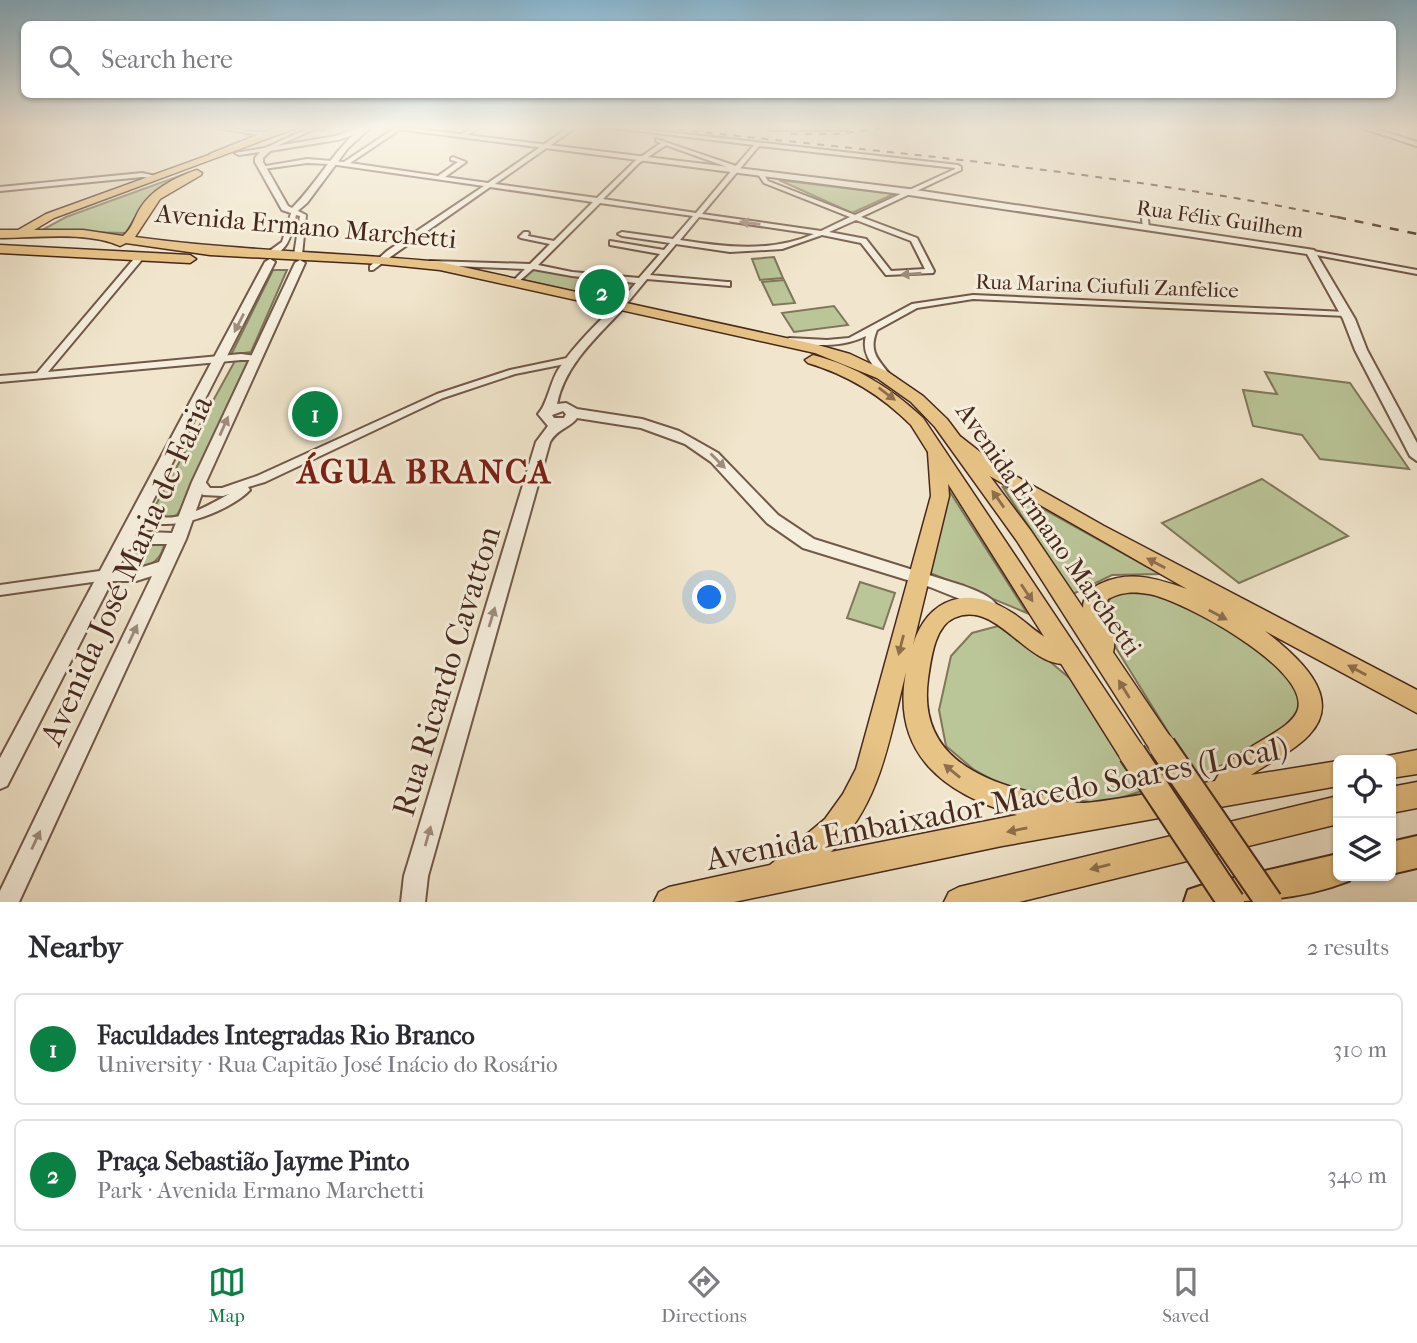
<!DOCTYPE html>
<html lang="en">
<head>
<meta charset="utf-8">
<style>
	body { margin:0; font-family:"IM FELL French Canon",serif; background:#f2f2f3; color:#2b2b33 }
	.controls { position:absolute; right:21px; bottom:21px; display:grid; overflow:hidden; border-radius:10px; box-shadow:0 2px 5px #0004 }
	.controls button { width:63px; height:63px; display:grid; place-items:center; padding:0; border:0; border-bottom:2px solid #e1e1e2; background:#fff; color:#2b2b33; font:35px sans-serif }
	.you { position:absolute; left:710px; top:598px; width:24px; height:24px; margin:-18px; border:5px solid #fff; border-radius:50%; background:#1a73e8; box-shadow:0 0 0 10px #1a73e833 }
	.badge { display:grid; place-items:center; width:46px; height:46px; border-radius:50%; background:#0b8043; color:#fff; font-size:23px; font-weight:700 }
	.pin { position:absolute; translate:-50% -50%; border:4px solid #fff; box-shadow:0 2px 7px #0006 }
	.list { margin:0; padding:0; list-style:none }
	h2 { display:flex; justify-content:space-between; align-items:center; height:91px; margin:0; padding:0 28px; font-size:30px }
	h2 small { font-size:23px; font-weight:400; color:#7c7c81 }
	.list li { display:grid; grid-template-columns:46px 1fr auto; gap:21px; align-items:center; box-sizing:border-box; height:112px; margin:0 14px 14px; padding:0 14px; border:2px solid #e1e1e2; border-radius:10px }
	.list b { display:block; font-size:26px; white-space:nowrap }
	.list p { margin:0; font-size:23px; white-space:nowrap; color:#7c7c81 }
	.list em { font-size:23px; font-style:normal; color:#7c7c81 }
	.icon { flex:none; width:38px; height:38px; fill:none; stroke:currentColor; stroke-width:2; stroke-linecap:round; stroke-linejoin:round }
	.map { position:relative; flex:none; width:1417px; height:902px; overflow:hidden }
	.search { position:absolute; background:#fff; box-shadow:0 2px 5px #0004; left:21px; right:21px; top:21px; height:77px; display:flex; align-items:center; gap:18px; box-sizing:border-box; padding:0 24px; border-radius:10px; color:#7c7c81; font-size:26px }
	.sheet { height:343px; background:#fff }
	nav { display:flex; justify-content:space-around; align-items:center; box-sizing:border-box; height:98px; border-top:2px solid #e1e1e2; background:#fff; font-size:19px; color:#7c7c81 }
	nav a { display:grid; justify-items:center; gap:4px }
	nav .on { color:#0b8043 }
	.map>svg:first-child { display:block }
	.green { fill:#bac598; stroke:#80765a; stroke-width:2 }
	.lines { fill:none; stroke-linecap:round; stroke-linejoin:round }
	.minor-casing { stroke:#725849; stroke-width:4 }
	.tertiary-casing { stroke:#725849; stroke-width:4 }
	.primary-casing { stroke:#47281d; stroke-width:3 }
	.trunk-casing { stroke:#47281d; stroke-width:3 }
	.motorway-casing { stroke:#47281d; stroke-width:4 }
	.minor { fill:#f6efde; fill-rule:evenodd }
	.tertiary { fill:#f6efde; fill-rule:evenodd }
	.primary { fill:#e8c386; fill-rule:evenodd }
	.trunk { fill:#e8c386; fill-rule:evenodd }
	.motorway { fill:#e8c386; fill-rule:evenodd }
	.rail-far1 { stroke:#47281d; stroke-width:2; stroke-dasharray:7 7; stroke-linecap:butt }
	.rail { stroke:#47281d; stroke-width:2.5; stroke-dasharray:9 9; stroke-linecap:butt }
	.primary-bridge-casing { stroke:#47281d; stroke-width:30; stroke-linecap:butt }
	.primary-bridge { stroke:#e8c386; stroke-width:26 }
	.oneway { fill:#9e8c7e }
	.oneway2 { fill:#8f6e4c }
	.labels { text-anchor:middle; stroke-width:6; stroke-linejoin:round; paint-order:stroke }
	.far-street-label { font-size:21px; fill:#47281d; stroke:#f6efde }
	.street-label { font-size:26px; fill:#47281d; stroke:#f6efde }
	.near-street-label { font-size:32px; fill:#47281d; stroke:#f6efde }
	.district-label { font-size:33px; font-weight:bold; letter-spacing:2px; fill:#7a1f14; stroke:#f6efde }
</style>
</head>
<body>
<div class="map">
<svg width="1417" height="902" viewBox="0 0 1417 902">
	<rect width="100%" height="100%" fill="#f1e6cd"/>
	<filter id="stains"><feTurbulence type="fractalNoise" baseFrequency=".00286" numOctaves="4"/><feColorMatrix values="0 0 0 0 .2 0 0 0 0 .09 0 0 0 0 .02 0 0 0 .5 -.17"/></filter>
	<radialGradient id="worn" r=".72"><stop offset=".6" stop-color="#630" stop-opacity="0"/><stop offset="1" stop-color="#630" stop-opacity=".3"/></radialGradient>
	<g class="green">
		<path d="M190,172L193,173C154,191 147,196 126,233L40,231L66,217Z"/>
		<polygon points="779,180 894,194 852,213"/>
		<polygon points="774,257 783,278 760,280 752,259"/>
		<polygon points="532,269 635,283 618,301 523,280"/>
		<polygon points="273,270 287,270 251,352 231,355"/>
		<polygon points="784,280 795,303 773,305 762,282"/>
		<polygon points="834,306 848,325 794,332 782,313"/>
		<polygon points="236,359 246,359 250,362 183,505 177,515 167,518 154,514 153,510"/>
		<polygon points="1265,372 1350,383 1409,469 1320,459 1302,435 1253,426 1243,390 1277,394"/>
		<polygon points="1262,479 1348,536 1239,583 1162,523"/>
		<polygon points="1002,486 1160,574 1112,575 1073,594"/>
		<polygon points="950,492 1027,613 930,573"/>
		<path d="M150,543H161L164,546C158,567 143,568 124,572L133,556Z"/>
		<polygon points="860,582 895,593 883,629 847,618"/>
		<path d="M1157,590L1267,646L1307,705L1287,735L1196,777L1106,632C1103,615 1104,605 1115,592Z"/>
		<polygon points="998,626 1023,639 1073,681 1142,791 1102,804 1009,789 973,769 946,746 939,710 951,656 972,633"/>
	</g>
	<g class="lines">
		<defs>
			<g id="minor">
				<path d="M219,128C234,128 247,132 261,132C268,133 275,128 284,128L214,156H210V154L258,135Z"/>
				<polygon points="309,128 317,128 270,149 265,148"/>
				<polygon points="318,128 325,128 322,130"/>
				<path d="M395,128H402L350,163L438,176L458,162L451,160V158L453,157L466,162L445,177L488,183L568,128H575L495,184L597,198L635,161L661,143L656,141V139L736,166L754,145L614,128H632L958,165L961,167V170L861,217L917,238L934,271L933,273L886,275L861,243L822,235L782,249L730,252L676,244L650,275L727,282H730V286L647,279L623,308H620L616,306L636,283L572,276L533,269L517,283L513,281L525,269L430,265L426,263L430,261L530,264L550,244L521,238L519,237L524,232H528L529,233L528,236L554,241L593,202L490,187L393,255L373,270H370V266L387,251L484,186L330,164L307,163L263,169L260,167L307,159L344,162ZM666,145L733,169L696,213L603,199L639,163ZM759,146L955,168V169L855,215L768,181L763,173H759L758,174L764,183L850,217L821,231L702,214ZM600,203L693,216L673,239L622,232L618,234L622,236L670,243L664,250L610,241V245L660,254L639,278L572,272L538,265ZM699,217L814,234C770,253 725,247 680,240ZM856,220L911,241L925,269L891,271L866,239L829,232Z"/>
				<polygon points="472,128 479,128 463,137 458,136"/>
				<polygon points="142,173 160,177 157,179 142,177 0,191 0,187"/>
				<polygon points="1144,208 1147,210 1149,228 1146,230 1143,228 1141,210"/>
				<path d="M292,210H296L306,215L302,255L298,257L294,255L300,216L296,215C292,231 289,254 268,256V252L282,242Z"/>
				<polygon points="1308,250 1417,270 1417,274 1311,254 1307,252"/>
				<polygon points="138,254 145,256 48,372 241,354 257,356 259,358 257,360 241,360 0,382 0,376 37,373"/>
				<path d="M973,295L1346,312L1350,314L1346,316L973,299L917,308L877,330C868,352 878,359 891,376L886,379L883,378C872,365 861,353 866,336C842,348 816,345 789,344L785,341L789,338L827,340L849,338L912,304Z"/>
				<path d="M572,357L575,358L577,360L575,362L515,374L443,398L265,482L248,487L250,490C229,512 159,540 135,513L137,510L141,509C146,511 151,514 156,516C180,523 209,505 229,494L223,496L203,495L194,482L195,479H203L210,488H222L257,476L437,394L510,370Z"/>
				<polygon points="107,570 111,572 113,575 111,578 107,580 0,595 0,585"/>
			</g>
			<g id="tertiary">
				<path d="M358,128H370L348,148L307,203L294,214L282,210L255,162V158L260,152L239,155L235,153L336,136ZM353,135C330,157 315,185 292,208L288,206L263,162V158L270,151L337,140Z"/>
				<polygon points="389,128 410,128 909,189 1314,250 1355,319 1367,350 1417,443 1417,461 1410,456 1355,350 1343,319 1307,254 909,195"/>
				<polygon points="768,128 850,128 847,130 771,130"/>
				<polygon points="1362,128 1373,128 1417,142 1417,146"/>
				<path d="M270,259L275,262L135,536L148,532L172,533L192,482L295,263L300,260L305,263L206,482L186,539L19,902H0V891L152,576L136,581H112L7,786L0,789V758L265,262ZM148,544H167L159,562L136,569H118L128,550Z"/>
				<path d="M620,303L624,304V308C598,336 565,364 557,404L566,403L577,409L642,419L679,431L718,453L778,515L814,539L964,586C976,591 991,595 998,607L995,612L989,614L970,603L930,587L803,548L767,523L711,462L685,444L641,428L577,418C570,428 558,428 550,442L428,876L425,902H401L404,876L536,442L548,426L538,414C547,405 550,383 558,370C574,345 596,325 616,304ZM563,411L566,414L564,418H554L552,415Z"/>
			</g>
			<g id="primary">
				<path d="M283,128H296L54,218L34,230H83L123,236C133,228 134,217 141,207C153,189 176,177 197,170L202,173L201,175L160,199L135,237C237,251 338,252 440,262L818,345L850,354L888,372L923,396L947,419L1031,531L1171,738L1175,746L1171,754L1162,758L1153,754L1017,541L935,427L911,402L877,378L815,353L440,270L381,264L210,255L126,243L120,246C86,231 38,238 0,238V230H18L46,214Z"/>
				<polygon points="0,245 190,255 196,259 190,263 0,253"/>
				<path d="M813,355C856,366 891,388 923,418L1141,744L1145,753L1141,762L1132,765L1123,762L911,425C881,395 848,375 808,363L805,360Z"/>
			</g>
			<g id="trunk">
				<path d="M955,436L961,437L998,466L1104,526L1417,690V713L1265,631C1295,655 1346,696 1309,735C1293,752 1269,762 1251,775L1338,761V786L1002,846L734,902H654L659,892L669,887L770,865L825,819L843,794L856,769L931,496L928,453L931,449H943L946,453L949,496L913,645C928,597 969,585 1011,612C1025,620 1036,634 1051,640C1059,644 1069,645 1077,648L1080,655L1077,662C1030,678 1000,597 954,618C934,627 931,660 928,679C918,753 976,780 1038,794C1052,797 1071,804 1085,803C1128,799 1172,788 1215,781C1231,747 1291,734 1298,709C1309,668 1182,600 1149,594C1133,591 1121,592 1108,599C1098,618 1124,632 1110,660L1102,663L1094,660C1089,651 1094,643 1092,633C1090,625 1083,617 1083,607C1083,595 1092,587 1102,583C1131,570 1158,579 1187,589L986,474L949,445L946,441ZM906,672C891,754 944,794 1017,815L831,852C881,805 890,735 906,672Z"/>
				<polygon points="1417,750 1417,774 1391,778 1391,760 1381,760 1382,757"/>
				<polygon points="1417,782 1417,808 1391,813 1391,787"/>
				<polygon points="1338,796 1338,824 1019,902 944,902 949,892 959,887"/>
			</g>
			<g id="motorway">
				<polygon points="1417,836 1417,868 1391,874 1391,842"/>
				<path d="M1338,854V876H1351L1349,881C1296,902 1240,902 1184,902L1188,890L1200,886Z"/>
			</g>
		</defs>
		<use href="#minor" class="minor-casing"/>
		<use href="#tertiary" class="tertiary-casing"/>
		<use href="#primary" class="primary-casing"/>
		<use href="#trunk" class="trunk-casing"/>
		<use href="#motorway" class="motorway-casing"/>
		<use href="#minor" class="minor"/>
		<use href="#tertiary" class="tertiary"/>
		<use href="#primary" class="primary"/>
		<use href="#trunk" class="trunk"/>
		<use href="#motorway" class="motorway"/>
		<g class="rail-far1">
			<path d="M664,128C891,153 1121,172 1346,219"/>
			<polyline points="791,134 837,134 884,128"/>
		</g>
		<polyline class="rail" points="1337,217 1417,234"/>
		<defs>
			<g id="primary-bridge">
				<polyline points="1162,746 1269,902"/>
				<polyline points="1132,753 1231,902"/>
			</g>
		</defs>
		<use href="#primary-bridge" class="primary-bridge-casing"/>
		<use href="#primary-bridge" class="primary-bridge"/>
	</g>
	<defs><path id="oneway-solid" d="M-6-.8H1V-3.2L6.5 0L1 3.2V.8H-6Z" transform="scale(1.75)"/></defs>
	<g class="oneway">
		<use href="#oneway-solid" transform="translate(750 223) rotate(-172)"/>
		<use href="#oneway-solid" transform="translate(911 274) rotate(176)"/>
		<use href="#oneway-solid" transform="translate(239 323) rotate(117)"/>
		<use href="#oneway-solid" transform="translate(224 426) rotate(-66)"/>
		<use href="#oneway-solid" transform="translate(718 461) rotate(45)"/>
		<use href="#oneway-solid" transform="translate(492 617) rotate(-73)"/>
		<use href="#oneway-solid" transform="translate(133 634) rotate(-65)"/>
		<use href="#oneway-solid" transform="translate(428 836) rotate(-74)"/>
		<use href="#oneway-solid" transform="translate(36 840) rotate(-65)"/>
	</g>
	<g class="oneway2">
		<use href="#oneway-solid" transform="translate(887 394) rotate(37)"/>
		<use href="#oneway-solid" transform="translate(998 499) rotate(-125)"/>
		<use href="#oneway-solid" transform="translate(1156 563) rotate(-152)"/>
		<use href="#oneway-solid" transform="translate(1027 593) rotate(56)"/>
		<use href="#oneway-solid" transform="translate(1218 615) rotate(28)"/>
		<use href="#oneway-solid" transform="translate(901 645) rotate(104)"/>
		<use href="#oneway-solid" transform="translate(1357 670) rotate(-152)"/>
		<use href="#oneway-solid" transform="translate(1124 689) rotate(-122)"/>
		<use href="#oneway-solid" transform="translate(952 771) rotate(-141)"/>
		<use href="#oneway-solid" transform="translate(1017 830) rotate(169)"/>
		<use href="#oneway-solid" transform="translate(1100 867) rotate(166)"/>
	</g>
	<linearGradient id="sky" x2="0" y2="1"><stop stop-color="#89b9d4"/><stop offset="0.5" stop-color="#f9f4e8"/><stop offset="1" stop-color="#f9f4e8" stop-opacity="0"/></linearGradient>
	<rect width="1417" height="254" fill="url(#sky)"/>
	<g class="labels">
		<g class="far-street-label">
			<text transform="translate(1220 219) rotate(8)" y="7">Rua Félix Guilhem</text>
			<text transform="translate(1107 286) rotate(2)" y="7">Rua Marina Ciufuli Zanfelice</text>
		</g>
		<g class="street-label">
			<text transform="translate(306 226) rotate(5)" y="9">Avenida Ermano Marchetti</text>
			<text transform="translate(1049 529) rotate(55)" y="9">Avenida Ermano Marchetti</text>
		</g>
		<g class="near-street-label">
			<text transform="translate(126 570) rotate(-66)" y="11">Avenida José Maria de Faria</text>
			<text transform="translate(446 671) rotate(-73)" y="11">Rua Ricardo Cavatton</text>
			<text transform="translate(997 803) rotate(-11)" y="11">Avenida Embaixador Macedo Soares (Local)</text>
		</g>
		<g class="district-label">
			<text x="425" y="483">ÁGUA BRANCA</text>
		</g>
	</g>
	<rect width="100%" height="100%" filter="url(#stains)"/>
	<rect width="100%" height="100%" fill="url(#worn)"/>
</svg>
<div class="controls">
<button><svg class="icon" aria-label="locate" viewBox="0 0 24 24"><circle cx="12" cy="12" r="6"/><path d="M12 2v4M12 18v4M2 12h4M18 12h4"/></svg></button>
<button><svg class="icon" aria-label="layers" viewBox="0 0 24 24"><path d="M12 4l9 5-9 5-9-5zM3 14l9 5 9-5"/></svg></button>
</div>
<div class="you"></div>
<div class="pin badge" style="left:315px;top:414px">1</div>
<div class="pin badge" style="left:602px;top:292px">2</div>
<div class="search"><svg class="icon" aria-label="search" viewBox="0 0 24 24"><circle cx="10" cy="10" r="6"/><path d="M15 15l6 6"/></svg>Search here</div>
</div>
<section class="sheet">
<h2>Nearby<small>2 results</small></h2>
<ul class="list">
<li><span class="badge">1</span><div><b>Faculdades Integradas Rio Branco</b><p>University · Rua Capitão José Inácio do Rosário</p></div><em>310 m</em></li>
<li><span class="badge">2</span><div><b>Praça Sebastião Jayme Pinto</b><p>Park · Avenida Ermano Marchetti</p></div><em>340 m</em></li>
</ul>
</section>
<nav>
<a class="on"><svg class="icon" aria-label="map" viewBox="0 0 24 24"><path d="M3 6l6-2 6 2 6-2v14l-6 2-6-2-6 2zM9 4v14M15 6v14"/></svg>Map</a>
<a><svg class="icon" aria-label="directions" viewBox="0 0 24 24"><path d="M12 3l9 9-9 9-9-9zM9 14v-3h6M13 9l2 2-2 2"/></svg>Directions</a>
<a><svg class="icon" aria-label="saved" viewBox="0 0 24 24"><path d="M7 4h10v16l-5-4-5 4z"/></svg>Saved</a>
</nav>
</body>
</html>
